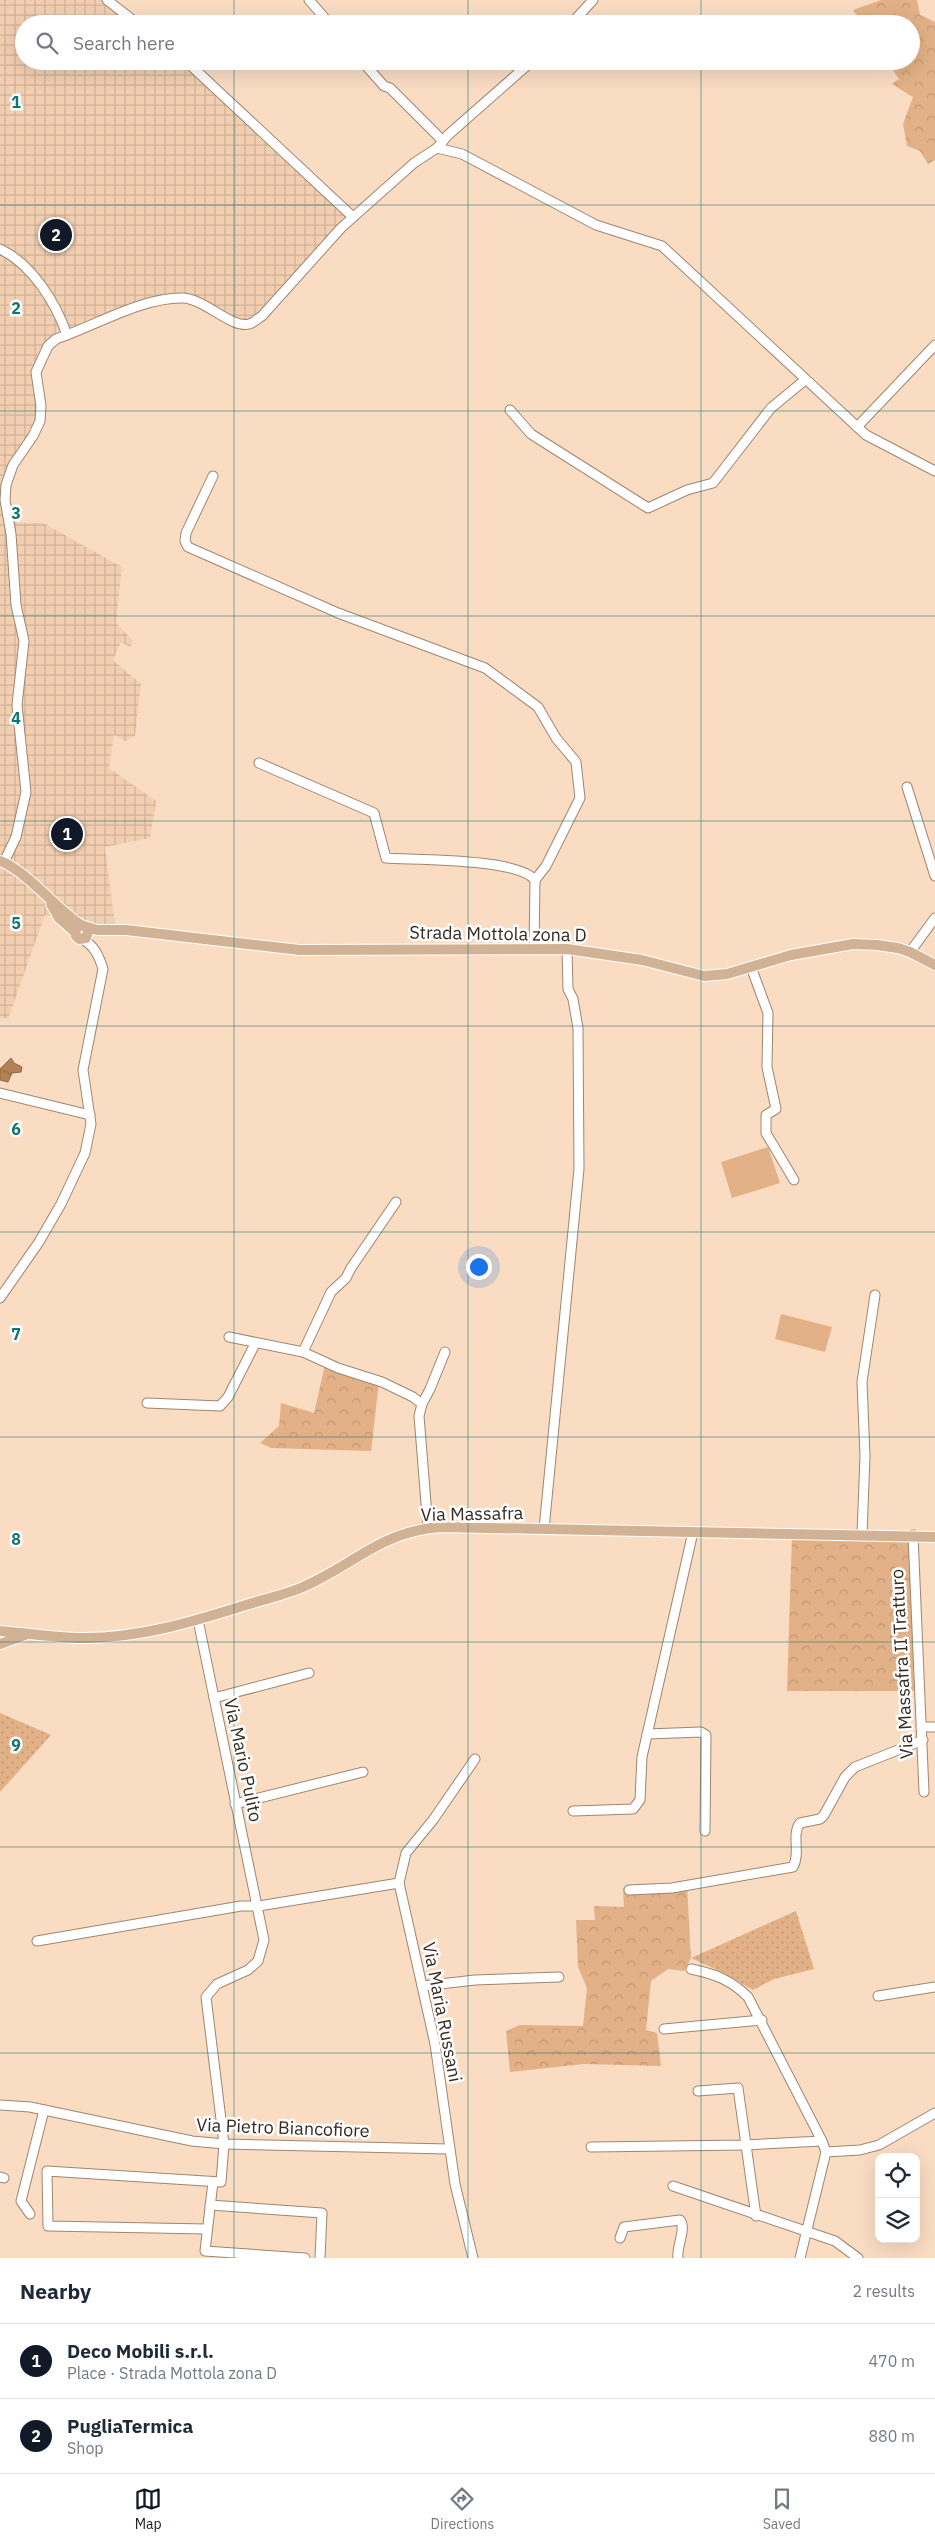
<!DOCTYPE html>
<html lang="en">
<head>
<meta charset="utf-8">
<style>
	body { margin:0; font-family:"IBM Plex Sans",sans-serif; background:#f2f2f3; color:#1f2937 }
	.controls { position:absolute; right:15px; bottom:15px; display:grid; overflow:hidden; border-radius:10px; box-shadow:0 5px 20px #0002 }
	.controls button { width:45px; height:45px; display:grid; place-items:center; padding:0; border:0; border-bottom:1px solid #e0e1e3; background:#fff; color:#1f2937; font:25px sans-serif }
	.you { position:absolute; left:478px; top:1266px; width:18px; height:18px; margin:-12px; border:4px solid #fff; border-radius:50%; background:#1a73e8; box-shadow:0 0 0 8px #1a73e833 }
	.badge { display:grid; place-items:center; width:32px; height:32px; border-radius:50%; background:#111827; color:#fff; font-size:16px; font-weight:700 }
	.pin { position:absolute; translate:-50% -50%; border:2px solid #fff; box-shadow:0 1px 5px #0006 }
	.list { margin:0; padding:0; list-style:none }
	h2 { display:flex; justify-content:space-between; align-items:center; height:65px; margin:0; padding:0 20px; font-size:21px }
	h2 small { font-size:16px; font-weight:400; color:#747a83 }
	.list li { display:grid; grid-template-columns:32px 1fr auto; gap:15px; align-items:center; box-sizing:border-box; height:75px; padding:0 20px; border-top:1px solid #e0e1e3 }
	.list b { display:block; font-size:19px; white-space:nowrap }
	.list p { margin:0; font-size:16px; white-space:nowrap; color:#747a83 }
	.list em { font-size:16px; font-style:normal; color:#747a83 }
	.icon { flex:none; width:28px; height:28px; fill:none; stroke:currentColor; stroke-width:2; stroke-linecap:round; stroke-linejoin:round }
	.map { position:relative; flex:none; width:935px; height:2258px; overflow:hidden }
	.search { position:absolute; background:#fff; box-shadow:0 5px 20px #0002; left:15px; right:15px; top:15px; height:55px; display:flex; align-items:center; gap:12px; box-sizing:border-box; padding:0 18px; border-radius:28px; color:#747a83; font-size:19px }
	.sheet { height:215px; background:#fff }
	nav { display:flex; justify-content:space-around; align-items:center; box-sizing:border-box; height:70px; border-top:1px solid #e0e1e3; background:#fff; font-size:14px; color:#747a83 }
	nav a { display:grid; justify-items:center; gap:2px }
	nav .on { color:#111827 }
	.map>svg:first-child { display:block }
	.industrial { fill:url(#industrial-grid) }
	.grass { fill:url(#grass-dots) }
	.forest { fill:url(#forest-crowns) }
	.pitch { fill:#e2b187 }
	.water { fill:url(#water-ripples); stroke:#8e6745 }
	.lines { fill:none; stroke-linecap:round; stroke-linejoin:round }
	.minor-casing { stroke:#a0856e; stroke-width:11 }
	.major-casing { stroke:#fff; stroke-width:12 }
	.minor { stroke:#fff; stroke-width:9 }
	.major { stroke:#d2b294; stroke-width:10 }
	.grid { fill:none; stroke:#0f766e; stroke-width:1; stroke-opacity:0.55 }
	.labels { text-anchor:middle; stroke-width:5; stroke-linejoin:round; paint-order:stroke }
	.street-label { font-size:18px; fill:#362b21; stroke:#fff }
	.grid-label { font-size:16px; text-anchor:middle; font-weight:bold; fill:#0f766e; stroke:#fff; stroke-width:5; stroke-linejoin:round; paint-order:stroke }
</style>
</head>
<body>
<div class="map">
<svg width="935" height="2258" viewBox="0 0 935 2258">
	<defs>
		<pattern id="industrial-grid" width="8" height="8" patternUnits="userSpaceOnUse" patternTransform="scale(1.25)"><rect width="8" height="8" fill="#f2cfb1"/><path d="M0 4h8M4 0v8" fill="none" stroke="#d0b298"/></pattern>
		<pattern id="grass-dots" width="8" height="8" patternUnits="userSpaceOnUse" patternTransform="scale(1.25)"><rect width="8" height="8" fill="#e2b187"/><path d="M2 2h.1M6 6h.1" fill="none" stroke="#c29874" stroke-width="1.8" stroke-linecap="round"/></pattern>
		<pattern id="forest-crowns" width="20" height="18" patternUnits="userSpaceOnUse" patternTransform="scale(1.25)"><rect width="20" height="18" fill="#e2b187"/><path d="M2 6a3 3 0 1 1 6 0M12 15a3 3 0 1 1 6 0" fill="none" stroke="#c29874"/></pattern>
		<pattern id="water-ripples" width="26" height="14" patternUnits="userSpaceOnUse" patternTransform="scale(1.25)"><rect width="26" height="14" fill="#b38154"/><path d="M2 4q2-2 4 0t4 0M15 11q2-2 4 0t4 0" fill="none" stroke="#926a45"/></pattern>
	</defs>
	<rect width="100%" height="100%" fill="#fadcc3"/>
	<polygon class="industrial" points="0,0 107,0 138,24 24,24 24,61 186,61 353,217 250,324 239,324 201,302 169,299 56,339 36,372 40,421 22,450 5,500 18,523 43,523 122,567 116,623 133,641 130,647 121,642 113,660 141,684 135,736 125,741 114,735 109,768 156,801 150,838 105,847 115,925 97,930 73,918 45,915 8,1019 0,1017"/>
	<g class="grass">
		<polygon points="0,1713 51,1735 0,1792"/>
		<polygon points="796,1911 814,1969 774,1979 753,1990 724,1973 691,1958"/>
	</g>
	<g class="forest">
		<polygon points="881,0 917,0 920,15 935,22 935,160 928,164 920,151 907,146 903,124 913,97 892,84 899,79 887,61 911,61 911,24 862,24 853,10"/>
		<polygon points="325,1365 379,1382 371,1451 271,1448 260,1443 279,1426 281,1403 314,1413"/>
		<polygon points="792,1535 911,1539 914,1691 787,1691"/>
		<polygon points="687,1885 691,1958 684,1971 668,1969 651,1981 646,2030 657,2033 661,2066 584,2064 510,2072 506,2031 520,2025 583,2026 587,1988 578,1967 576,1920 595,1920 594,1906 624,1907 623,1888"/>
	</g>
	<g class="pitch">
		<polygon points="768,1147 780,1183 732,1198 721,1162"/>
		<polygon points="781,1314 832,1327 825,1352 775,1339"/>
	</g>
	<polygon class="water" points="11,1058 14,1063 22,1067 21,1072 12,1073 8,1082 0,1080 0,1069"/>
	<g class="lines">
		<defs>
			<g id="minor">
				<polyline points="107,0 138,24"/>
				<polyline points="309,0 330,24"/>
				<polyline points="571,24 593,0"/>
				<polyline points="186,61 353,217"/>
				<polyline points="362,61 384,86 390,88 443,141"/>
				<polyline points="437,148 462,154 596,225 662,246 866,435 935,471"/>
				<path d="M0,249C32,264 56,303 67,335"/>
				<polyline points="510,410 531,434 648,508 687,490 713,483 771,408 805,380"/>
				<polyline points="857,427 935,345"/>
				<polyline points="213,476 186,533 185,541 188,547 338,613 485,668 538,707 556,738 576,762 580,798 546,866 535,880 534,948"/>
				<path d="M259,763L374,813L386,858C416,860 517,858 535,880"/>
				<polyline points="907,787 935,876"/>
				<path d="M4,862L16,837L26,792L17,705L24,641L16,605L11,534L5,500L6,485L13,465L33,436L40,421L41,406L36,372L48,346L56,339C95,326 142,297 183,298C205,299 232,329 249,324C254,323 258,318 262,316L341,228L414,163L437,148L448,135L532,61"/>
				<polyline points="910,952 935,918"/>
				<polyline points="751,967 768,1013 767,1067 776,1109 766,1115 766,1133 794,1180"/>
				<polyline points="0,1093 90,1115"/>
				<path d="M0,1298L39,1242L61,1204L85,1153L91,1124L83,1070L103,969C99,956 94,945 82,939"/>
				<polyline points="229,1337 303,1352 338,1368 382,1382 413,1397 422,1404"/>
				<polyline points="303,1352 331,1292 346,1278 351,1268 396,1202"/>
				<polyline points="147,1403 220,1406 228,1397 255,1344"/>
				<polyline points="428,1528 419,1416 422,1404 430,1389 445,1352"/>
				<polyline points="544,1529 579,1169 578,1028 573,999 568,989 567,949"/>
				<polyline points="862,1534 865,1456 862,1382 875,1295"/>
				<polyline points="913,1535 924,1792"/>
				<polyline points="198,1620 264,1940 258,1961 248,1970 217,1984 206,1997 224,2144 221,2182 47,2171 48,2226 206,2229"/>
				<polyline points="214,1698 309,1673"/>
				<polyline points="921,1727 935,1727"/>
				<polyline points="647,1734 701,1732 706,1735 705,1831"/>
				<polyline points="235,1804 363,1772"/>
				<polyline points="573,1811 633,1809 640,1800 642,1757 693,1532"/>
				<path d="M629,1890L672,1888L793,1867C801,1853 791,1835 800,1823L820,1819L824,1815L845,1777L855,1767L923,1740"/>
				<polyline points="37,1941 241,1906 259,1906 399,1883"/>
				<path d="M691,1969C715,1974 731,1980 748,1997L822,2141L826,2152L800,2258"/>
				<polyline points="422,1986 475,1980 559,1977"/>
				<polyline points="878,1996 935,1987"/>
				<polyline points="664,2029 762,2020"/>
				<polyline points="698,2091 738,2088 756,2216"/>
				<polyline points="0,2105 30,2107 192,2141 224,2144 449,2149"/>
				<polyline points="591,2147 745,2145 822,2141"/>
				<polyline points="826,2152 860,2150 879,2145 935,2113"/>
				<polyline points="0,2177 4,2178"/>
				<polyline points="213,2182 205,2251 305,2258"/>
				<polyline points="673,2186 835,2241 858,2258"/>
				<polyline points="210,2205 322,2213 320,2258"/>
				<polyline points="30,2214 21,2201 44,2110"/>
				<path d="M620,2238L624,2227L680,2220C687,2228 676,2247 678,2258"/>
				<polyline points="473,2258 455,2184 435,2044 399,1883 406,1853 433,1820 475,1759"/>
			</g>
			<g id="major">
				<path d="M0,861C24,869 58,910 81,925"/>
				<polyline points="51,904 59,918 75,932"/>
				<polyline points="87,928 88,932 86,938 79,939 76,936 75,929 81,925 97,930 126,930 300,950 567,949 642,960 704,976 727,974 791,955 853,944 877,945 898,948 910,952 935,965"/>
				<path d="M0,1631C27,1633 56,1638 83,1638C140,1638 192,1622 246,1605C264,1599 285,1595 303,1587C355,1564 380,1532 440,1527L935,1537"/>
				<polyline points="0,1644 25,1635"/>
			</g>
		</defs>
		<use href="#minor" class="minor-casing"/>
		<use href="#major" class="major-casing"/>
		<use href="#minor" class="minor"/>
		<use href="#major" class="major"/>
	</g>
	<path class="grid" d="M234,0V24M468,0V24M701,0V24M234,61V2258M468,61V2258M701,61V2258M0,205H935M0,411H935M0,616H935M0,821H935M0,1026H935M0,1232H935M0,1437H935M0,1642H935M0,1847H935M0,2053H935"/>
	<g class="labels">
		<g class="street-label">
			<text transform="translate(498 934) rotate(1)" y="6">Strada Mottola zona D</text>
			<text transform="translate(472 1514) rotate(-1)" y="6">Via Massafra</text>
			<text transform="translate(902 1664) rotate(-93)" y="6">Via Massafra II Tratturo</text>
			<text transform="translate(243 1760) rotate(78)" y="6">Via Mario Pulito</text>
			<text transform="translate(442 2012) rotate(79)" y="6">Via Maria Russani</text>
			<text transform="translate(283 2128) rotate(2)" y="6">Via Pietro Biancofiore</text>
		</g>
	</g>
	<g class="grid-label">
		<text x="16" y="108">1</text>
		<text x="16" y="314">2</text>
		<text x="16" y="519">3</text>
		<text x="16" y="724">4</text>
		<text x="16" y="929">5</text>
		<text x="16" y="1135">6</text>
		<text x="16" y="1340">7</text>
		<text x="16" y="1545">8</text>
		<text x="16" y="1751">9</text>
	</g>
</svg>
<div class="controls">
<button><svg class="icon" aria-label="locate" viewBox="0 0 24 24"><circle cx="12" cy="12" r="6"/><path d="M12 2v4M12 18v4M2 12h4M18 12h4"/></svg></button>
<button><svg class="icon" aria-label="layers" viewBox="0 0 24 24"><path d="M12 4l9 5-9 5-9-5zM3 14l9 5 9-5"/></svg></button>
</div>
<div class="you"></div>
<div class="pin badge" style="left:67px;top:834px">1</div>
<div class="pin badge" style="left:56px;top:235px">2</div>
<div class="search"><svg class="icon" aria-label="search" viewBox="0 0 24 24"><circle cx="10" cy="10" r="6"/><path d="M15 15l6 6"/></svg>Search here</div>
</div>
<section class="sheet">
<h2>Nearby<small>2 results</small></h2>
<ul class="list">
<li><span class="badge">1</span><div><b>Deco Mobili s.r.l.</b><p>Place · Strada Mottola zona D</p></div><em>470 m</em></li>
<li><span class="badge">2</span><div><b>PugliaTermica</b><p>Shop</p></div><em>880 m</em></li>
</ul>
</section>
<nav>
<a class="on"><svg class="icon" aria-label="map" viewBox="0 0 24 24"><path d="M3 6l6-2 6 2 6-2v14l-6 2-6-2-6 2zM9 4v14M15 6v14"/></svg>Map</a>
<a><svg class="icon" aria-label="directions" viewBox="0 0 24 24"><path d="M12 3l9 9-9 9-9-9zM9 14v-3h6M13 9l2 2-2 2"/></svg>Directions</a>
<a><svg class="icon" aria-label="saved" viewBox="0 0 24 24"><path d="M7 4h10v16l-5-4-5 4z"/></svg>Saved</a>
</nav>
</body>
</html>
